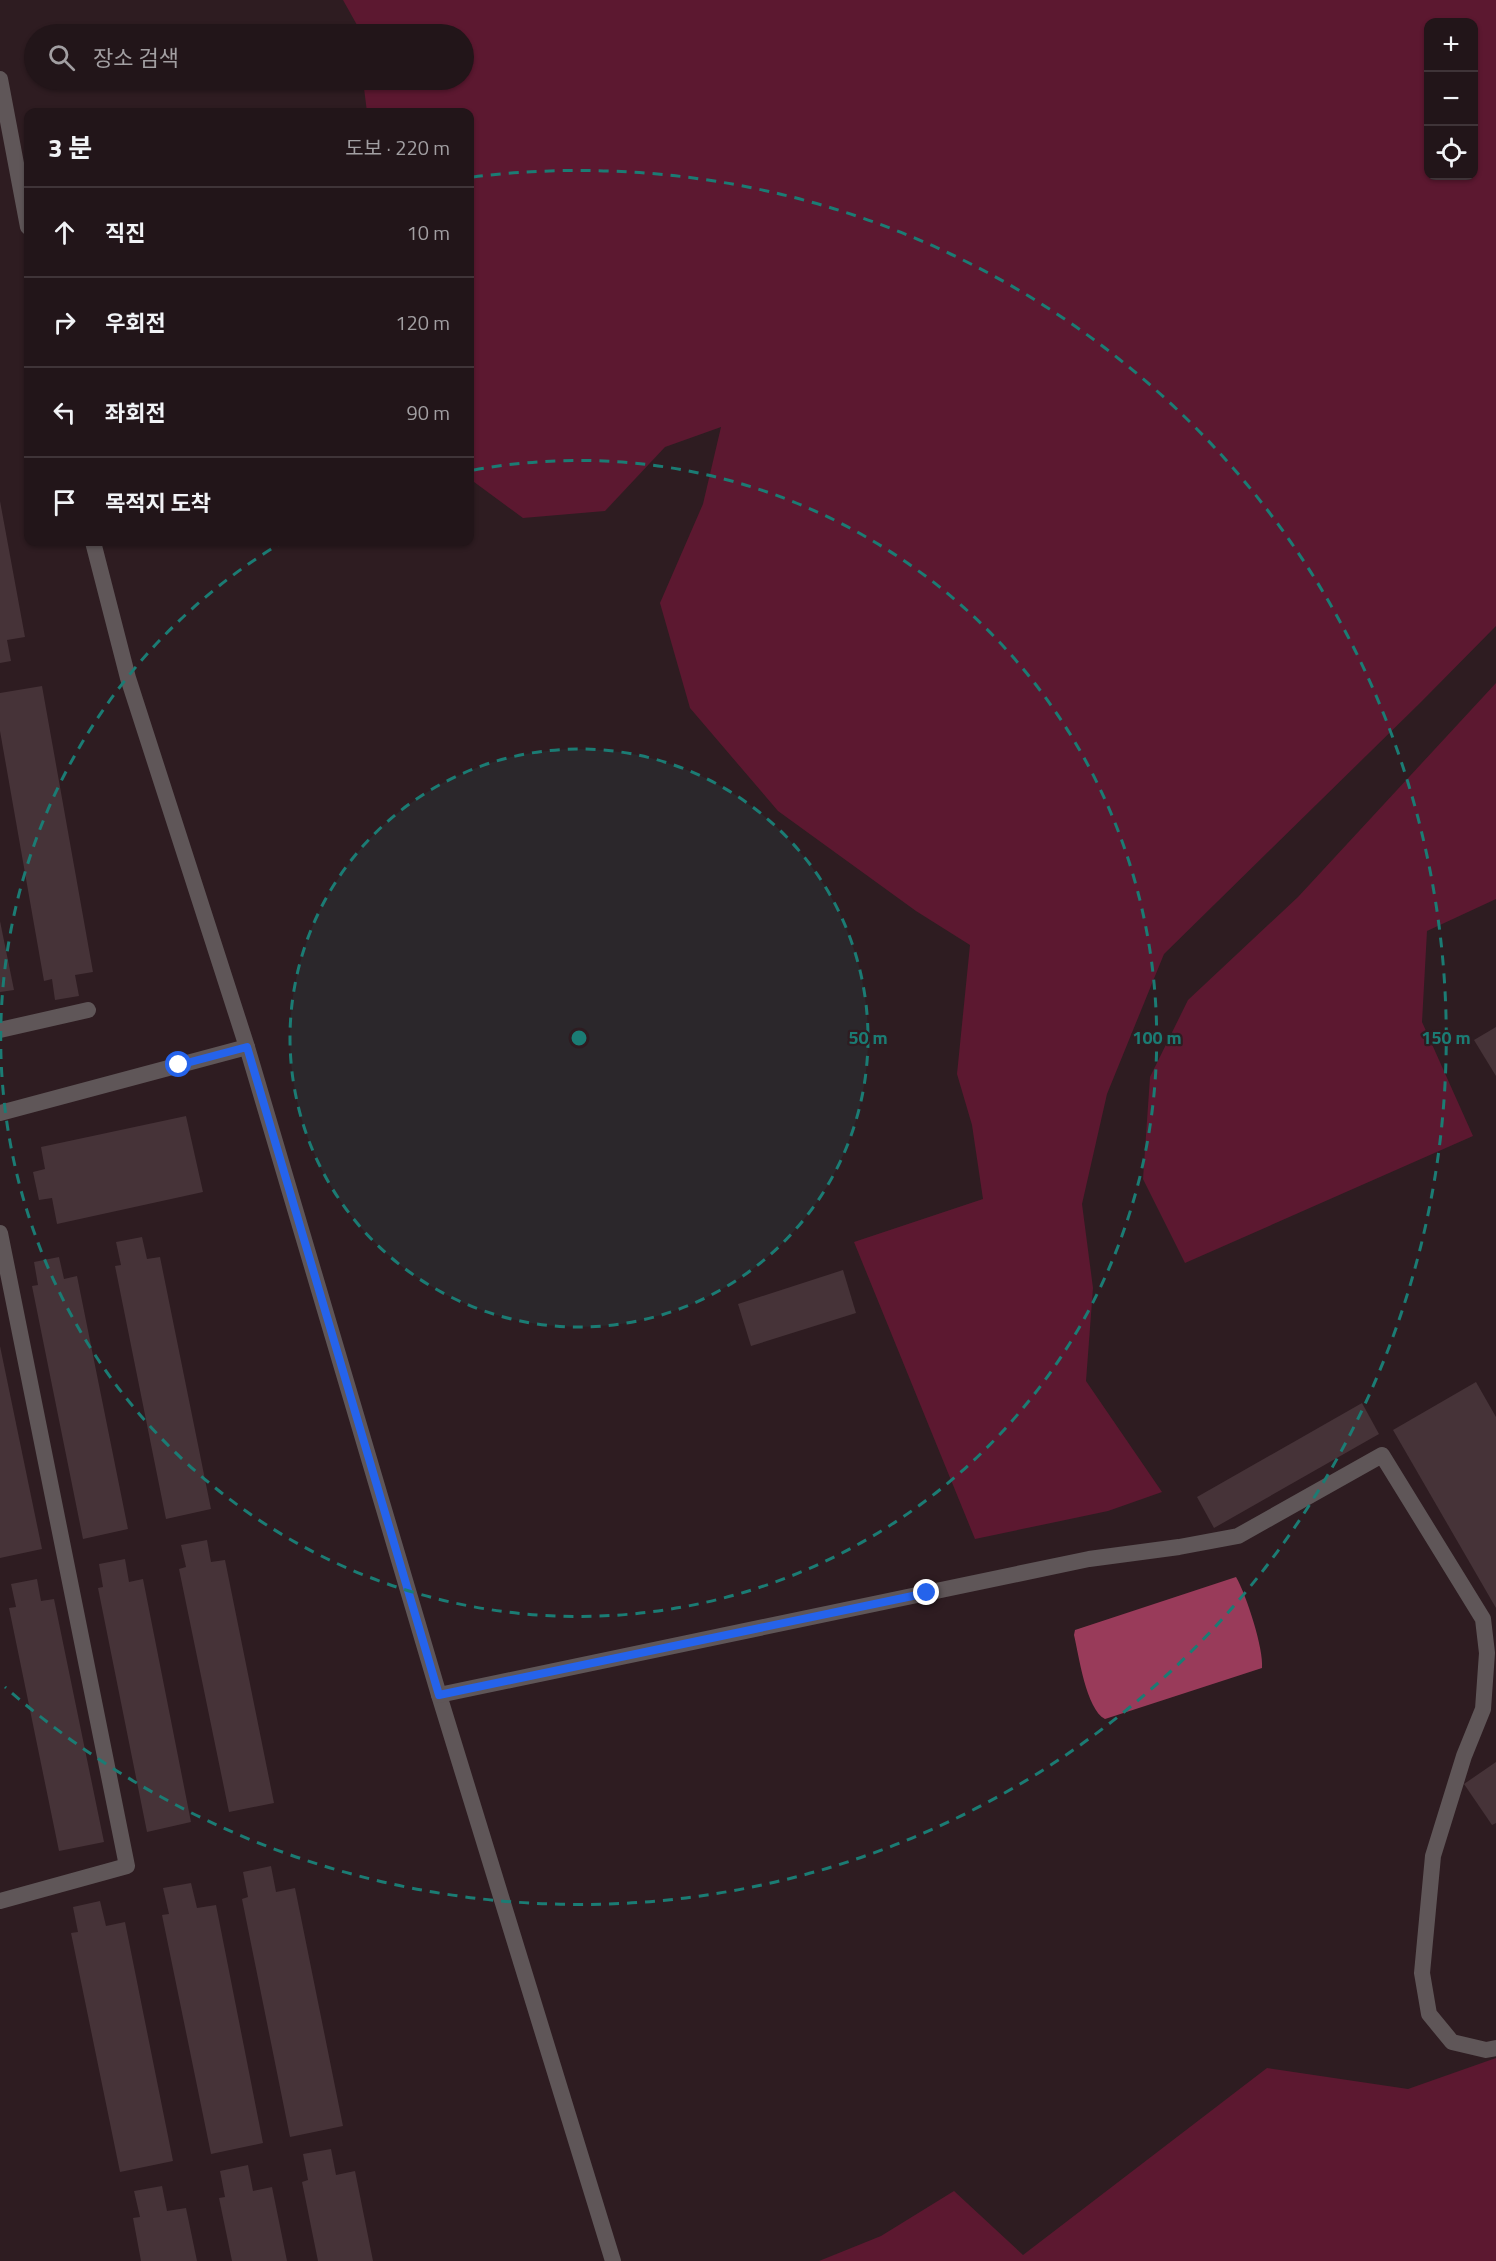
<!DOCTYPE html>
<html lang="ko">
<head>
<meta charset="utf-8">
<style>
	body { margin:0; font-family:"Titillium Web","Noto Sans KR",sans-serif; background:#2e2226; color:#f1f3f6 }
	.controls { position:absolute; right:18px; top:18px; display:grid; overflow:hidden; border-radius:12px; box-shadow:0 2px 4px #0004 }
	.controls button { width:54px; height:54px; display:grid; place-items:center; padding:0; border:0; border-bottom:2px solid #3f3438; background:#221519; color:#f1f3f6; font:30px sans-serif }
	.stop { position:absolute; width:18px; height:18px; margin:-14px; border:4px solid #2563eb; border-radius:50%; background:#fff }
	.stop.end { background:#2563eb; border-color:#fff; box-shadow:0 2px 6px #0008 }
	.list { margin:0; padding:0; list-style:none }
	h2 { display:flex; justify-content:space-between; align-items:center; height:78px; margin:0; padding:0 24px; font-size:26px }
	h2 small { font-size:20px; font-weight:400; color:#a29fa2 }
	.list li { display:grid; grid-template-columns:39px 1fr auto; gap:18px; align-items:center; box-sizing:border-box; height:90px; padding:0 24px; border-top:2px solid #3f3438 }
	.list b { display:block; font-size:22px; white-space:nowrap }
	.list em { font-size:20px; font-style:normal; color:#a29fa2 }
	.icon { flex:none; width:33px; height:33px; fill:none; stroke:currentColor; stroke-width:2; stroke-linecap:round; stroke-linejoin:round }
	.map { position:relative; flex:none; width:1496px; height:2261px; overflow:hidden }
	.search { position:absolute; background:#221519; box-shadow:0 2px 4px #0004; left:24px; top:24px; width:450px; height:66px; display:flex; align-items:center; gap:15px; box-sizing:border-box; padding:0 21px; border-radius:33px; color:#a29fa2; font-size:22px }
	.panel { position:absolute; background:#221519; box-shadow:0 2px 4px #0004; left:24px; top:108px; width:450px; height:438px; border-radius:12px }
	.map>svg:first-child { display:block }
	.green { fill:#5c1830; fill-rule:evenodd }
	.water { fill:#993b5a }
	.building { fill:#463338 }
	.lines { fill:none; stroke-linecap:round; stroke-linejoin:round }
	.service { stroke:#5f5658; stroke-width:16 }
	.minor { stroke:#5f5658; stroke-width:16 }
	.route { stroke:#2563eb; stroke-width:8 }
	.ring { fill:none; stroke:#1b7c74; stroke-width:3; stroke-dasharray:10 8 }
	.centre { fill:#1b7c74; stroke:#2e1c21; stroke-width:3 }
	.ring-label { font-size:18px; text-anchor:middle; font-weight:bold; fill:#1b7c74; stroke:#2e1c21; stroke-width:4.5; stroke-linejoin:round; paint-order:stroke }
</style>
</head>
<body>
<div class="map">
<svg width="1496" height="2261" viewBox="0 0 1496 2261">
	<rect width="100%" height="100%" fill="#2e1c21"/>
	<g class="green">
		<path d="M343,0H1496V626L1421,702L1164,954L1107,1094L1082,1204L1093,1288L1086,1381L1162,1492L1108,1511L975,1539L854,1242L983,1199L972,1125L957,1074L970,945L916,911L778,811L690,708L660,603L703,504L721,427L665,447L605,511L523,518L470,479V112H367L363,80H464V34H358L357,25ZM1428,22H1474V176H1428Z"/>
		<polygon points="1496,683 1496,899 1427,931 1422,1022 1473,1136 1185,1263 1143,1179 1150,1077 1188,1000 1298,897"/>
		<polygon points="1496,2058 1496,2261 819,2261 881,2236 954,2191 1023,2255 1267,2068 1408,2089"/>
	</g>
	<path class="water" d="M1236,1577C1246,1594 1264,1649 1262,1668L1105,1719C1086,1709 1079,1656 1074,1635L1075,1630Z"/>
	<g class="building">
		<polygon points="0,501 25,637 7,640 11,661 0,663"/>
		<polygon points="42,686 93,972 75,975 79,996 55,1000 52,979 44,981 0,731 0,693"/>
		<polygon points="0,921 14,990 0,992"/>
		<polygon points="1496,1027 1496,1076 1474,1040"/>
		<polygon points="186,1116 203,1192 57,1224 52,1198 39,1200 33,1172 45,1169 41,1147"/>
		<polygon points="142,1237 147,1259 160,1257 211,1509 166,1519 115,1266 121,1265 116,1242"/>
		<polygon points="59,1257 64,1279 77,1276 128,1529 83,1539 32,1286 38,1285 34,1262"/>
		<polygon points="843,1270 856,1313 751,1346 738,1304"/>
		<polygon points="0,1346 42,1549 0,1558"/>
		<polygon points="1476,1382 1496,1417 1496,1608 1393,1430"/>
		<polygon points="1362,1403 1379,1434 1214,1528 1197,1497"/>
		<polygon points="207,1540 211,1562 225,1560 274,1803 229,1812 179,1569 186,1567 181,1545"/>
		<polygon points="125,1559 129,1582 143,1579 191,1822 147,1832 98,1588 103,1587 99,1564"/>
		<polygon points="37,1579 41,1601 54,1599 104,1842 59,1851 9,1608 16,1607 11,1584"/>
		<polygon points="1496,1762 1496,1823 1492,1825 1464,1784"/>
		<polygon points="271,1866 276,1892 295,1888 343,2126 290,2137 242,1899 248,1897 243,1872"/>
		<polygon points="191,1883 197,1908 216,1905 263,2143 211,2154 162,1915 169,1914 163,1888"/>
		<polygon points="100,1901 106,1926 125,1922 173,2161 120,2172 71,1933 78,1932 73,1907"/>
		<polygon points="331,2149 336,2175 355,2171 373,2261 318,2261 302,2182 308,2180 303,2154"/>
		<polygon points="248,2165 253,2191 272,2187 287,2261 232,2261 219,2198 225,2197 220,2171"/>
		<polygon points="162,2186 167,2211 186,2208 197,2261 141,2261 133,2218 140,2217 134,2191"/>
	</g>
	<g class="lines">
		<g class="service">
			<polyline points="0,1030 88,1010"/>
			<polyline points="0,1113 247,1047"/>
			<polyline points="0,1233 127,1866 0,1901"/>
		</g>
		<g class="minor">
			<polyline points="0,79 28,227"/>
			<polyline points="93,542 128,678 247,1047 439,1695 613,2261"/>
			<polyline points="439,1695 1089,1559 1179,1547 1238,1536 1382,1455 1483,1619 1487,1653 1483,1709 1464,1756 1433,1856 1422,1973 1429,2014 1452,2042 1486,2050 1496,2048"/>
		</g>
	</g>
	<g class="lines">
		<polyline class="route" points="179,1065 247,1047 439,1695 927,1593"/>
	</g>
	<circle cx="579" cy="1038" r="289" fill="#1b7c74" fill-opacity=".12"/>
	<g class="ring">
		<circle cx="579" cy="1038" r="289"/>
		<path d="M474 470A578 578 0 1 1 281 543"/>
		<path d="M473 177A867 867 0 1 1 5 1687"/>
	</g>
	<circle cx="579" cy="1038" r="9" class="centre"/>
	<g class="ring-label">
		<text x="868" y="1044">50 m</text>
		<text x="1157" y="1044">100 m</text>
		<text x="1446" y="1044">150 m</text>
	</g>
</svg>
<div class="controls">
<button>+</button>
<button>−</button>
<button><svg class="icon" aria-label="locate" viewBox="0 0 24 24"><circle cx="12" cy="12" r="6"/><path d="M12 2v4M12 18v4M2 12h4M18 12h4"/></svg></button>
</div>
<div class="stop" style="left:179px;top:1065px"></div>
<div class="stop end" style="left:927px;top:1593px"></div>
<div class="search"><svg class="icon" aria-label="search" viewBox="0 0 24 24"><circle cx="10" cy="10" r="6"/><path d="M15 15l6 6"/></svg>장소 검색</div>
<section class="panel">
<h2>3 분<small>도보 · 220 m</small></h2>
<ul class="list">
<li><svg class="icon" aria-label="ahead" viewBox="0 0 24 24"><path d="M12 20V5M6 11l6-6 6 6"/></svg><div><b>직진</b></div><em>10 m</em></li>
<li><svg class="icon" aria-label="right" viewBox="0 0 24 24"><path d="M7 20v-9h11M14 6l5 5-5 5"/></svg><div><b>우회전</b></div><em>120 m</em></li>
<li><svg class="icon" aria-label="left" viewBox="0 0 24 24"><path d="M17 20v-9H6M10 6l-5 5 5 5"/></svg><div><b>좌회전</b></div><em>90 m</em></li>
<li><svg class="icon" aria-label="arrive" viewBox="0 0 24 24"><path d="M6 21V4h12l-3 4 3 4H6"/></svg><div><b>목적지 도착</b></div></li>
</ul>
</section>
</div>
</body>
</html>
